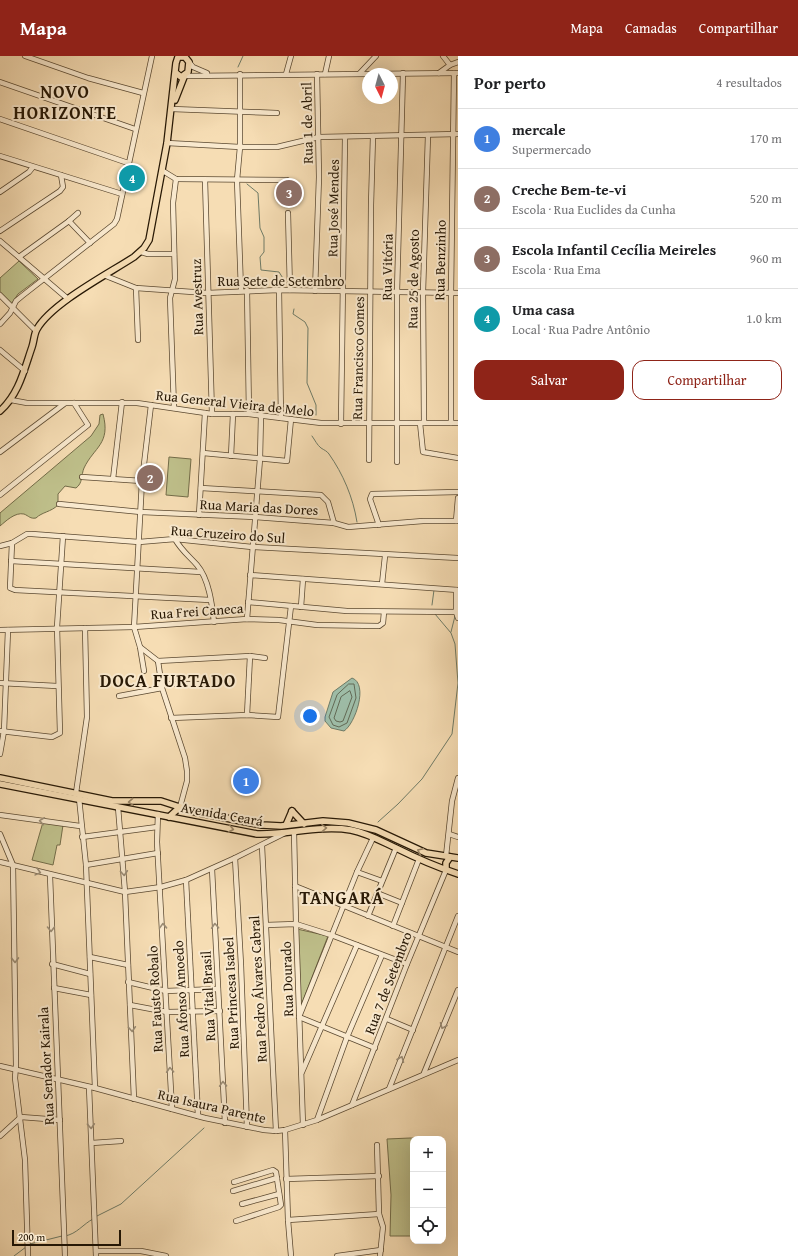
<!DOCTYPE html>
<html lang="pt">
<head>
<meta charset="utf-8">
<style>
	body { margin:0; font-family:"Gentium Book Plus",serif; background:#f2f2f2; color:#202124 }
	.controls { position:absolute; right:12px; bottom:12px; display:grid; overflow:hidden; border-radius:8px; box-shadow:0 4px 16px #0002 }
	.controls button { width:36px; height:36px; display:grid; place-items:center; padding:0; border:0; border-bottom:1px solid #e0e0e0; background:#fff; color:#202124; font:20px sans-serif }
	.compass { position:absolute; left:362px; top:12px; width:36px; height:36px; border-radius:50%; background:#fff; box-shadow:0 4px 16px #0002; rotate:174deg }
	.scale { position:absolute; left:12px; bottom:10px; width:109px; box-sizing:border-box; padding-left:4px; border:2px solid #271805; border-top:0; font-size:11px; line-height:14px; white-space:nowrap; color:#271805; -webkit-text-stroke:3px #f9e9ce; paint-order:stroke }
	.you { position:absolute; left:310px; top:660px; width:14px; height:14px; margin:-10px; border:3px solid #fff; border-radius:50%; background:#1a73e8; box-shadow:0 0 0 6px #1a73e833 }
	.badge { display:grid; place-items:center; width:26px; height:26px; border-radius:50%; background:#8f2418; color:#fff; font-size:13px; font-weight:700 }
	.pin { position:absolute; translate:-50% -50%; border:2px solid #fff; box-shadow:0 1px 4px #0006 }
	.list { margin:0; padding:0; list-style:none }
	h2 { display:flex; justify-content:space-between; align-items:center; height:52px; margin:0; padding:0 16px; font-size:17px }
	h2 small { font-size:13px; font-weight:400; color:#757577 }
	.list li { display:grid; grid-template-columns:26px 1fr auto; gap:12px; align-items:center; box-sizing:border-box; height:60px; padding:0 16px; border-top:1px solid #e0e0e0 }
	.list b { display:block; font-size:15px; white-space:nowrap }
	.list p { margin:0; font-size:13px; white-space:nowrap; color:#757577 }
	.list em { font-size:13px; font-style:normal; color:#757577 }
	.actions { display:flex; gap:8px; padding:12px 16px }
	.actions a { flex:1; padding:9px 0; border:1px solid #8f2418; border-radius:12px; text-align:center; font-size:14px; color:#8f2418 }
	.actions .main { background:#8f2418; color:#fff }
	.icon { flex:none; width:22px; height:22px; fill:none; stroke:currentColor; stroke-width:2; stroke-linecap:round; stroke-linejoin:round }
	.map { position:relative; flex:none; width:458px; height:1200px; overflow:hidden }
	header { display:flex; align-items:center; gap:24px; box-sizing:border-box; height:56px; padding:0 20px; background:#8f2418; color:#fff }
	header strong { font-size:19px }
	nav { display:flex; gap:22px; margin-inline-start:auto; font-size:14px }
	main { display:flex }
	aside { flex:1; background:#fff }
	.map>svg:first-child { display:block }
	.green { fill:#bfc08b; stroke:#736c48 }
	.water { fill:#9ebda8; stroke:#6e7b67 }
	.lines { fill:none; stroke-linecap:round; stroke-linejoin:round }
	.shore { stroke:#626a56; stroke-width:1 }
	.stream { stroke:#6e7b67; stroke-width:1 }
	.minor-casing { stroke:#5b4931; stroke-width:6 }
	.major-casing { stroke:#271805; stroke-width:8 }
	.minor { stroke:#f9e9ce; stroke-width:4.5 }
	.major { stroke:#f6ddb4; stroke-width:5.5 }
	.oneway { stroke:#998465 }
	.oneway2 { stroke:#9a8b74 }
	.labels { text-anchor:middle; stroke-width:4; stroke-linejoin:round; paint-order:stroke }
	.street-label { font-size:14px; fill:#271805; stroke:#f9e9ce }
	.district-label { font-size:18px; font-weight:bold; letter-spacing:1px; fill:#271805; stroke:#f9e9ce }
</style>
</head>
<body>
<header>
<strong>Mapa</strong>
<nav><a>Mapa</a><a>Camadas</a><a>Compartilhar</a></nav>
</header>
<main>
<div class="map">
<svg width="458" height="1200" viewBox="0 0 458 1200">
	<rect width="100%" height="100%" fill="#f6ddb4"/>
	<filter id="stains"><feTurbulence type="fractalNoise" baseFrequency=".005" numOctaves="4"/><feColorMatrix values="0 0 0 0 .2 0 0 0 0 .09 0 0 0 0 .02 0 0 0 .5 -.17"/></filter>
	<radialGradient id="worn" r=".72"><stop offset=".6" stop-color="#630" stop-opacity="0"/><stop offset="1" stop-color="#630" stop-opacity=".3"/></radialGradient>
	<g class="green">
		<polygon points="19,205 38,223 18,238 11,249 0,238 0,222"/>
		<path d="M103,358C111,388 94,391 84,412C81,419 83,427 76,432L65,430L58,438V449C51,456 42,456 36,462C30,463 29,460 24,458C15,456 6,465 0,470V457L91,380L99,368L100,359Z"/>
		<polygon points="169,401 191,403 188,441 166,439"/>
		<polygon points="43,766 63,769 60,789 57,789 53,809 32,804"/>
		<polygon points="297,873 328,880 300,952"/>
		<polygon points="410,1082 428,1083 413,1083 413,1180 390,1180 391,1139 387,1083"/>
	</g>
	<path class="water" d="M352,622C369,628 355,668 344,675L331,672L325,665V661L333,636Z"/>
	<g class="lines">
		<g class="shore">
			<polygon points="349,628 354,628 356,642 347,667 339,671 333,669 329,661 337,639"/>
			<polygon points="350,635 352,641 343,665 340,666 336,665 334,662 341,641"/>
		</g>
		<g class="stream">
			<polyline points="238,11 243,0"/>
			<polyline points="247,128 258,137 260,172 264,181 264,196 260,201 261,214 279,216 286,227"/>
			<polyline points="294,253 293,258 305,266 308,272 307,327 316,349 316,359"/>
			<path d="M312,380C315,384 317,389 321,392C324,394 327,395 329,398C343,418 353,441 357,466"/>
			<polyline points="432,549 434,534"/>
			<polyline points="451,576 455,560"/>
			<polyline points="378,766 398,748 422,723 452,678 458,627 455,588 451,577 435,558"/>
			<polyline points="97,1160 121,1148 204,1072"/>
			<path d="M65,1180C77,1178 83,1168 93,1163"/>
			<polyline points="30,1188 62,1180"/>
			<polyline points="14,1200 26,1191"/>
		</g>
		<defs>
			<g id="minor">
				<polyline points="25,0 88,22 143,37"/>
				<polyline points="443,0 450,9"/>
				<polyline points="189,6 193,11 207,17"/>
				<polyline points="360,17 376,0"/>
				<polyline points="439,17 450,9 458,6"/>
				<polyline points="240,18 240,91 237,124 241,234"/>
				<polyline points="286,18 291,0"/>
				<polyline points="325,18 329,0"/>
				<polyline points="185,20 458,17"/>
				<polyline points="0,26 135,73"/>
				<polyline points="172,53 277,57"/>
				<polyline points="0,63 128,107"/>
				<polyline points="167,87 240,91 277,91 319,81 458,78"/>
				<polyline points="0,100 122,138"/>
				<polyline points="163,115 176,123 287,124"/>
				<polyline points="205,124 212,358"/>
				<polyline points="0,136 29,116 33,111"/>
				<polyline points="288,157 290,234"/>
				<polyline points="69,165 90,187"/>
				<polyline points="0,175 60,135 63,131 61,119"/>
				<polyline points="0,185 68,243"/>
				<polyline points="141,196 148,198 174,198"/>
				<polyline points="19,201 69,165 78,157"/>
				<polyline points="106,220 136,232 207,237 279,234 458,237"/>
				<polyline points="136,232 138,284"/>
				<polyline points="247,234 249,358"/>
				<polyline points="279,234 281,362"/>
				<polyline points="315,235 319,121 317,18"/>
				<polyline points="0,239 36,275"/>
				<polyline points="0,268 10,257 16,245 22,240 114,168 117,163 152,0"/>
				<polyline points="0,294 25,315"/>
				<polyline points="11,344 27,347 137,347 212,358 249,358 321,367 458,367"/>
				<polyline points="151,349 142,425 134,571 140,591 158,605 162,632 185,702 187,715 187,725 180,751"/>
				<polyline points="174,352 170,242 175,223 173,147 176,123"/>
				<polyline points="420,367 423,396 458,402"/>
				<polyline points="424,367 423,236 428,79"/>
				<polyline points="451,367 451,237 454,17"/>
				<polyline points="341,368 345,81"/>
				<polyline points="0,396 64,348"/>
				<polyline points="203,397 287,405 291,363"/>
				<polyline points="231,400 233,358"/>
				<polyline points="369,404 371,149 373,80"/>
				<polyline points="397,406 397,236 403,17"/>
				<polyline points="82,421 142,425"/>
				<polyline points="113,423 122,346"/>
				<polyline points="201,432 321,439 328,446 334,467"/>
				<polyline points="0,439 88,369 74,347"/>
				<polyline points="59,448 141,456 255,461 334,467 348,471 423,465 458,465"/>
				<polyline points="199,459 205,357"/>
				<polyline points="456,465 458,442"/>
				<polyline points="379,469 370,443 372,438 458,436"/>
				<path d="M175,483C181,494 189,500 197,509C209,523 212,548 214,566"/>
				<polyline points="12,487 10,532 15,534 210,544"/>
				<polyline points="0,490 12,487 27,478 32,478 139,486 175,483 252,491 458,502"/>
				<polyline points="11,505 201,516"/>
				<polyline points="250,519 458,534"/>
				<polyline points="382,528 385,500"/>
				<polyline points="456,534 456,556 458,562"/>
				<polyline points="248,546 347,555 458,556"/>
				<polyline points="301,551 303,523"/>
				<polyline points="247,563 260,403 261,359"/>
				<polyline points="0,574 134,571 247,563 279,564 317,569 379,570 383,567 384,556"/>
				<polyline points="140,591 144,615"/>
				<polyline points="158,605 250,600 265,602"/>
				<polyline points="0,627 57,630"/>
				<polyline points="161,628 206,628"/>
				<polyline points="119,640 162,632"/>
				<polyline points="247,659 250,600"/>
				<polyline points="171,662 247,659 278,661 291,550"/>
				<polyline points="0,675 52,681 60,677 57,571 63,480"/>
				<polyline points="0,698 4,675 8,574"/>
				<polyline points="76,737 87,661 85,572"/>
				<polyline points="79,742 86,809 95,1032"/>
				<polyline points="118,751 125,836 134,1043"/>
				<polyline points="158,758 157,786 172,1053"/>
				<polyline points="0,759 80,770"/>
				<polyline points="294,776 296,868 303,1069"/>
				<polyline points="0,778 13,809 16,1009 15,1022 25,1104 28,1200"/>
				<polyline points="449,778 458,781"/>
				<polyline points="82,781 157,771"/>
				<polyline points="373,782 357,816 299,961 375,992"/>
				<polyline points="262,790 276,1075"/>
				<polyline points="446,800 452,745 458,722"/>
				<polyline points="235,802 241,909 247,1071"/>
				<polyline points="0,806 125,836 161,831 186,824 235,802 285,777"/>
				<polyline points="86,809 158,797"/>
				<polyline points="212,813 225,1067"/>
				<polyline points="357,816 382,825"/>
				<polyline points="50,820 65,1200"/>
				<polyline points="186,824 198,1060"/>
				<polyline points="295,830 458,896"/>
				<polyline points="377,837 402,847"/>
				<polyline points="368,860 396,792"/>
				<polyline points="266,869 296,868 331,879 407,908"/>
				<polyline points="393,870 419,803"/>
				<polyline points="90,901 128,909"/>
				<polyline points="52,908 90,918"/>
				<polyline points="128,926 166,935 218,933"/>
				<polyline points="54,932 91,939"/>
				<polyline points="130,949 167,956 220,955"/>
				<polyline points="387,963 413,974"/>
				<polyline points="0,1010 95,1032 205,1062 264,1074 276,1075 285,1074 317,1064 458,1004"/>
				<polyline points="302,1016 357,889"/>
				<polyline points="424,1017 458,934"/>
				<polyline points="89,1031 96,1200"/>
				<polyline points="389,1033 458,860"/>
				<polyline points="352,1049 407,908 446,814"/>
				<polyline points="317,1064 347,981 382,899"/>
				<polyline points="285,1074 288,1164 291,1200"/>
				<polyline points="0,1080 21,1061 60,1064"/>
				<polyline points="92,1087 121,1085"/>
				<polyline points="377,1089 379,1158 383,1171 380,1200"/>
				<polyline points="286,1123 379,1120"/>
				<polyline points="234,1126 273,1114 276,1116 281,1149 279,1151 236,1165"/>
				<polyline points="233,1135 277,1122"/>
				<polyline points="242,1148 279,1138"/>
				<polyline points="288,1164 379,1158"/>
				<polyline points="96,1195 141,1195 166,1200"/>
				<polyline points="337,1200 381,1194"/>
			</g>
			<g id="major">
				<polyline points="175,44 184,21"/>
				<path d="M0,355C19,338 24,314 32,291C34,285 34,278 37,273C52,247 108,218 134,201L144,192L149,184L167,87L176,7L178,1H185L189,6L188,16L181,21L176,17"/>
				<polyline points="0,722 112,745 161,745 195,756 262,769 281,770 323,765 348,767 376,774 426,797 458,802"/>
				<path d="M0,728L257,778C288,779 319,769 351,774C367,777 381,785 396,792C416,802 437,811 458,818"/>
				<polyline points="292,755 304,768"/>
				<polyline points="169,761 180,751"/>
				<polyline points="286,769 292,755"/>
				<polyline points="446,814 446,807 450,801"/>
			</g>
		</defs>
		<use href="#minor" class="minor-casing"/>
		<use href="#major" class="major-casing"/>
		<use href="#minor" class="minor"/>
		<use href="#major" class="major"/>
	</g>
	<defs><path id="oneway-chevron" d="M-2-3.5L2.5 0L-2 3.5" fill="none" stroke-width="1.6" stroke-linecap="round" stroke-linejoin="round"/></defs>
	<g class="oneway">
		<use href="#oneway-chevron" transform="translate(131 746) rotate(177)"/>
		<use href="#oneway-chevron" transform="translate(324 772) rotate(-2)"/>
		<use href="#oneway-chevron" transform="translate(231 773) rotate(11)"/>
		<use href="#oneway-chevron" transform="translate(420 795) rotate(-155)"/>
	</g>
	<g class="oneway2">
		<use href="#oneway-chevron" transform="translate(42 765) rotate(-172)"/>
		<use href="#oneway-chevron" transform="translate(38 816) rotate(15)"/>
		<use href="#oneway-chevron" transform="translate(124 817) rotate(86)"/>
		<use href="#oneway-chevron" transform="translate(163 870) rotate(-92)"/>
		<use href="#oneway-chevron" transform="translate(215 870) rotate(-93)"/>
		<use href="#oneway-chevron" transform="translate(51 873) rotate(89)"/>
		<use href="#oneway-chevron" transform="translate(15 904) rotate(89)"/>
		<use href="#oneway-chevron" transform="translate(443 970) rotate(112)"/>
		<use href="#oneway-chevron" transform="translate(132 973) rotate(86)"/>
		<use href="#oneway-chevron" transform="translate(401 1003) rotate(-68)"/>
		<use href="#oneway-chevron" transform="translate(170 1014) rotate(-93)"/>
		<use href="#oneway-chevron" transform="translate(223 1028) rotate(-92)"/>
		<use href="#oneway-chevron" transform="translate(91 1070) rotate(87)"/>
	</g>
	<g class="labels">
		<g class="street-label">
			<text transform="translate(307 67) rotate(-91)" y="5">Rua 1 de Abril</text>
			<text transform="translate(333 152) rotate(-89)" y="5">Rua José Mendes</text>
			<text transform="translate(440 204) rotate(-89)" y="5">Rua Benzinho</text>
			<text transform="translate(387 211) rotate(-89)" y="5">Rua Vitória</text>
			<text transform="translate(413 223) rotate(-89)" y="5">Rua 25 de Agosto</text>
			<text x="281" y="230">Rua Sete de Setembro</text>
			<text transform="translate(197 241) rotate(-92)" y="5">Rua Avestruz</text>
			<text transform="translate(358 302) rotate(-89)" y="5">Rua Francisco Gomes</text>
			<text transform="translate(235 347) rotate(6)" y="5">Rua General Vieira de Melo</text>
			<text transform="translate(259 451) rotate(3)" y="5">Rua Maria das Dores</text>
			<text transform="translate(228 478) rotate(4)" y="5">Rua Cruzeiro do Sul</text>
			<text transform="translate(197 555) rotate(-4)" y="5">Rua Frei Caneca</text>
			<text transform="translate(222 758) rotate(10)" y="5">Avenida Ceará</text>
			<text transform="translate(287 923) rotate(-92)" y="5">Rua Dourado</text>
			<text transform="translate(388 927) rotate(-69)" y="5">Rua 7 de Setembro</text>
			<text transform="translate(258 933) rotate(-93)" y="5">Rua Pedro Álvares Cabral</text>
			<text transform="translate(231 937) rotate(-93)" y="5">Rua Princesa Isabel</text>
			<text transform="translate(208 940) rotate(-93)" y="5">Rua Vital Brasil</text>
			<text transform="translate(155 943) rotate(-93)" y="5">Rua Fausto Robalo</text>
			<text transform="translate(181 943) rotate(-93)" y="5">Rua Afonso Amoedo</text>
			<text transform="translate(46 1010) rotate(-93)" y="5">Rua Senador Kairala</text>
			<text transform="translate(212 1050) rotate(13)" y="5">Rua Isaura Parente</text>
		</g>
		<g class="district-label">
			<text x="65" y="42">NOVO<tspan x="65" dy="21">HORIZONTE</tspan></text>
			<text x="168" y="631">DOCA FURTADO</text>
			<text x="342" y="848">TANGARÁ</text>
		</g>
	</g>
	<rect width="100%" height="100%" filter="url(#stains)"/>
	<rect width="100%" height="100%" fill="url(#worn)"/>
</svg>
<div class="controls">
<button>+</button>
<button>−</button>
<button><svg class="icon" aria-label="locate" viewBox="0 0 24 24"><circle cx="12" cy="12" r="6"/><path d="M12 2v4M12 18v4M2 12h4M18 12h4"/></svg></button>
</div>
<svg class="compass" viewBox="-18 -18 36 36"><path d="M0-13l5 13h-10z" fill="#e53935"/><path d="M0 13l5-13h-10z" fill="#757577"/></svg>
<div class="scale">200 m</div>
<div class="you"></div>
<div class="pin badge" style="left:246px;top:725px;background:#3f7fe0">1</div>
<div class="pin badge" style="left:150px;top:422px;background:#8d6e63">2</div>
<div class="pin badge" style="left:289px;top:137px;background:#8d6e63">3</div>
<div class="pin badge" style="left:132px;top:122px;background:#0f9aa8">4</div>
</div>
<aside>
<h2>Por perto<small>4 resultados</small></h2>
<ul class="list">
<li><span class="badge" style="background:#3f7fe0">1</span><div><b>mercale</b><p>Supermercado</p></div><em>170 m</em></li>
<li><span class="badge" style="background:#8d6e63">2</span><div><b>Creche Bem-te-vi</b><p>Escola · Rua Euclides da Cunha</p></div><em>520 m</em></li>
<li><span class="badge" style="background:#8d6e63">3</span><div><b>Escola Infantil Cecília Meireles</b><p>Escola · Rua Ema</p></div><em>960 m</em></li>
<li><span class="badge" style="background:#0f9aa8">4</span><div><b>Uma casa</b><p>Local · Rua Padre Antônio</p></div><em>1.0 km</em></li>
</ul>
<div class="actions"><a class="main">Salvar</a><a>Compartilhar</a></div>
</aside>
</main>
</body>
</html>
